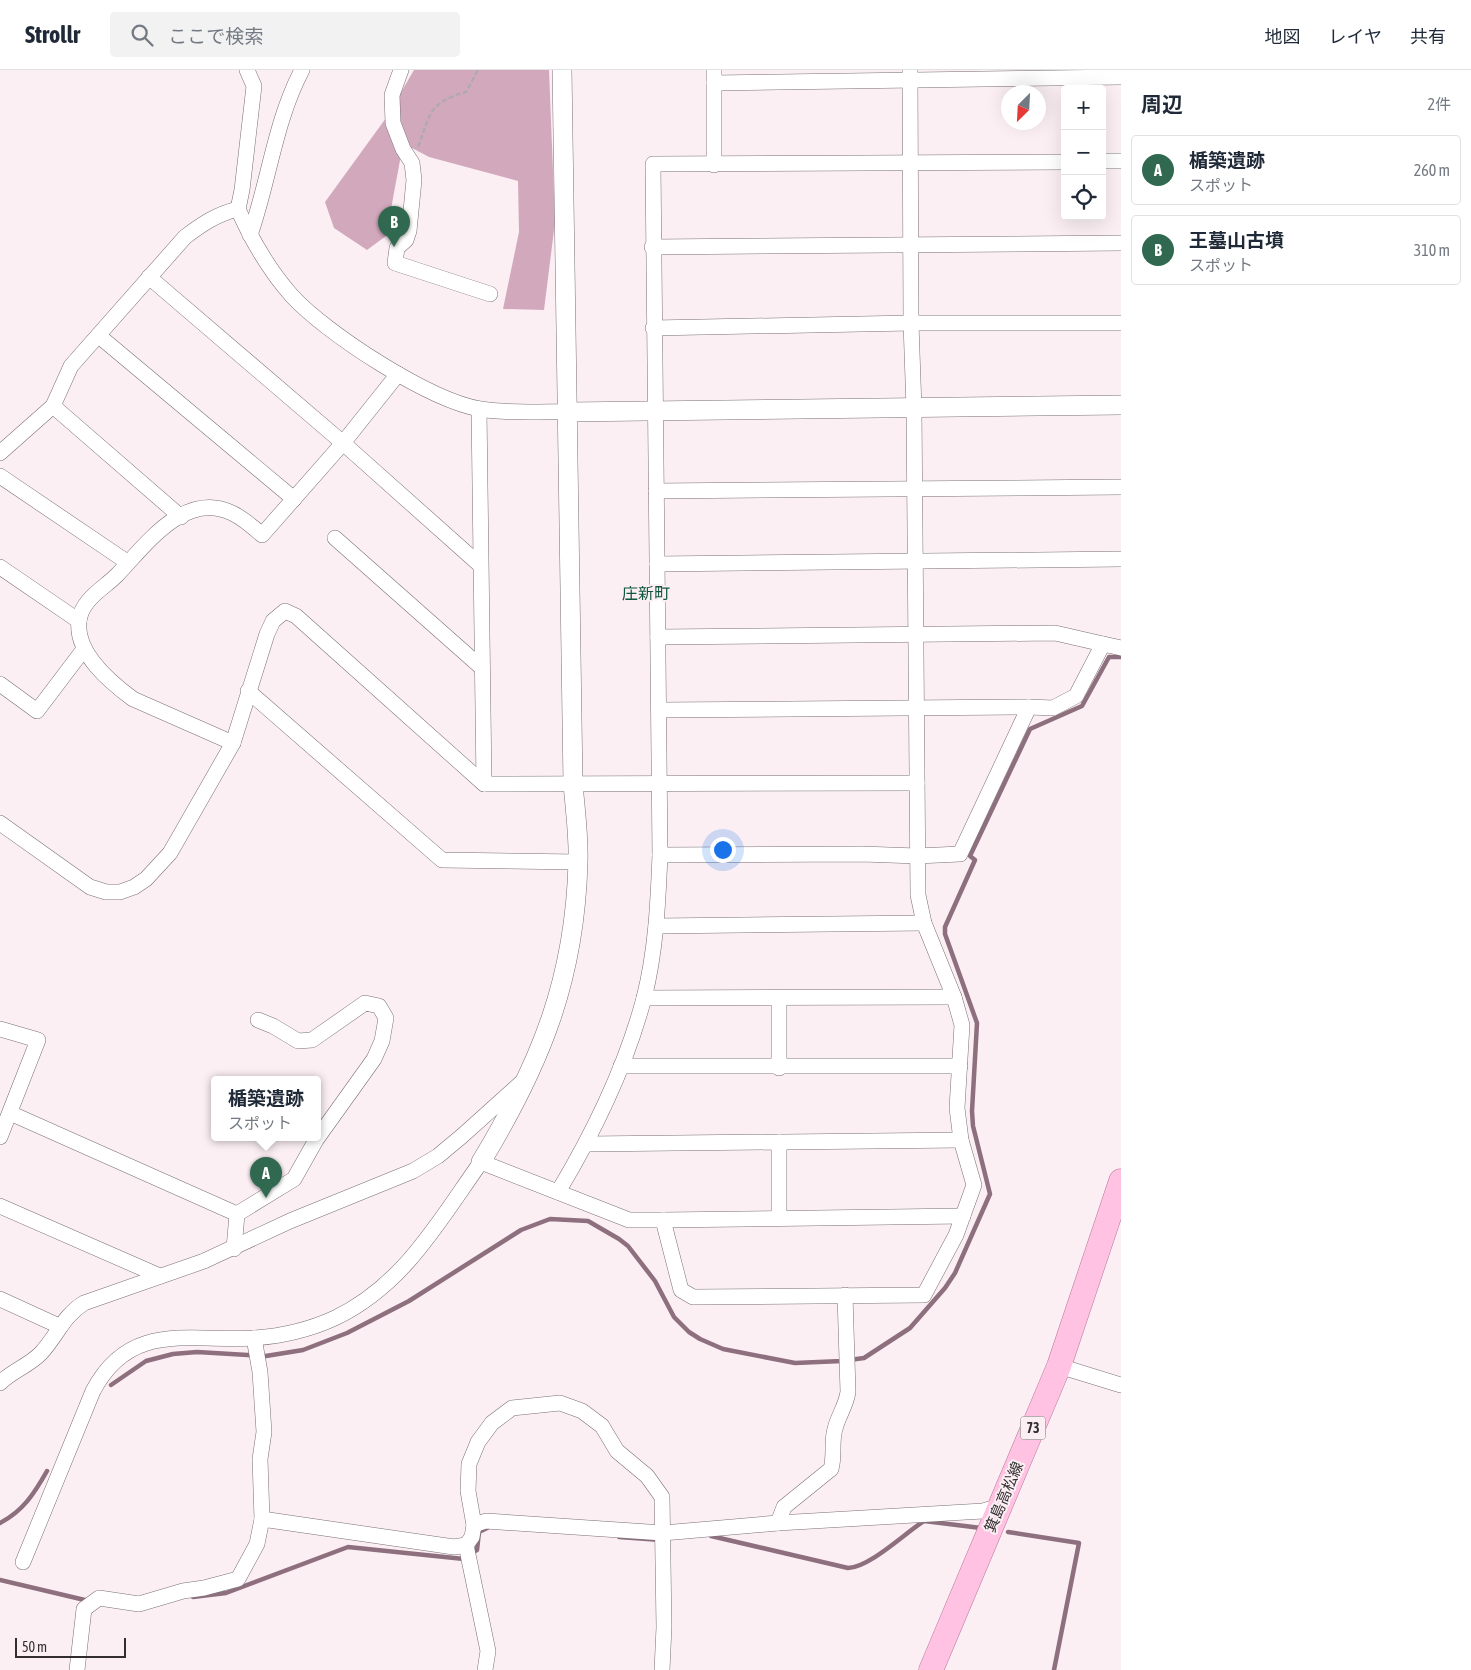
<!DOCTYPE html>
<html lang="ja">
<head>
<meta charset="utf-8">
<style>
	body { margin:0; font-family:"Asap Condensed","Noto Sans JP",sans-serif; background:#f2f2f3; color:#1f2937 }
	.controls { position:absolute; right:15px; top:15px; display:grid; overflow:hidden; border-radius:5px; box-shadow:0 5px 20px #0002 }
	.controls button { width:45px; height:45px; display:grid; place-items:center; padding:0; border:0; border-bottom:1px solid #e0e1e3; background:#fff; color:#1f2937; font:25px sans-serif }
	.compass { position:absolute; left:1001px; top:15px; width:45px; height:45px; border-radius:50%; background:#fff; box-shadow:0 5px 20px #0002; rotate:204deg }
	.scale { position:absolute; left:15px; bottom:12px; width:111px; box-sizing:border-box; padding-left:5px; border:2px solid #322e30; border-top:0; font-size:14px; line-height:18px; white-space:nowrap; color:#322e30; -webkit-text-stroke:4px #fbeff4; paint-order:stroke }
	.you { position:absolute; left:722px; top:779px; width:18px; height:18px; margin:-12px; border:4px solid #fff; border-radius:50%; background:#1a73e8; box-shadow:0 0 0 8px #1a73e833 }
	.badge { display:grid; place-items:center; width:32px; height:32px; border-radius:50%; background:#316950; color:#fff; font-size:16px; font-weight:700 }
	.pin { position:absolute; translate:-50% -41px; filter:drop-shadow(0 1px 2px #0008) }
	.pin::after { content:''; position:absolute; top:26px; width:18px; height:15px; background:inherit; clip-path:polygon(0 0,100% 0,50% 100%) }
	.popup { position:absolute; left:211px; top:1006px; width:110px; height:65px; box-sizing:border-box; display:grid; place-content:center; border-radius:5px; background:#fff; filter:drop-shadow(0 1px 4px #0005); font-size:16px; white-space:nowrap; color:#747a83 }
	.popup b { font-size:19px; color:#1f2937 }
	.popup::after { content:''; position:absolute; left:50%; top:100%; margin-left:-10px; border:10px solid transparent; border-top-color:#fff }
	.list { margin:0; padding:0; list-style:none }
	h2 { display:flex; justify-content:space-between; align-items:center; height:65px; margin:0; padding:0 20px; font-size:21px }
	h2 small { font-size:16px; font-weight:400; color:#747a83 }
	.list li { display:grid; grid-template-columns:32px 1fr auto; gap:15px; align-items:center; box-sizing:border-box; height:70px; margin:0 10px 10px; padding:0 10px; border:1px solid #e0e1e3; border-radius:5px }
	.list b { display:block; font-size:19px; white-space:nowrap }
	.list p { margin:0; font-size:16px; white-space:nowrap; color:#747a83 }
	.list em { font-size:16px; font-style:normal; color:#747a83 }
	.icon { flex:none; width:28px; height:28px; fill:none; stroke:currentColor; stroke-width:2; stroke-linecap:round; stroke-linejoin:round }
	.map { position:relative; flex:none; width:1121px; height:1600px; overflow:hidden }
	header { display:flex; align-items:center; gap:30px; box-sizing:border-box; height:70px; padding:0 25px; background:#fff; border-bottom:1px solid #e0e1e3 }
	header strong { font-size:24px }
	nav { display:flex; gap:28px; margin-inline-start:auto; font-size:18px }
	.search { width:350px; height:45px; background:#f2f2f3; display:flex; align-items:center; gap:12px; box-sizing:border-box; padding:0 18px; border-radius:5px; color:#747a83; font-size:19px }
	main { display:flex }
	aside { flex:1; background:#fff }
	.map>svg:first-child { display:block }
	.forest { fill:#d2a8bd }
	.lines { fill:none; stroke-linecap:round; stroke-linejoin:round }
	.stream { stroke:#8d6f7e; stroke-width:4.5 }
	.minor-casing { stroke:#7a7075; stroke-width:16 }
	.tertiary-casing { stroke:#7a7075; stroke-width:20 }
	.primary-casing { stroke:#b77497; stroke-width:25 }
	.path { stroke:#b2a9ad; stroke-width:2.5; stroke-dasharray:5 2.5; stroke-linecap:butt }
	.minor { stroke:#fff; stroke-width:15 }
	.tertiary { stroke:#fff; stroke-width:19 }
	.primary { stroke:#ffc2e2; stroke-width:24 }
	.labels { text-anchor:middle; stroke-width:4; stroke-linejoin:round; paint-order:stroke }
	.shield { fill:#fbeff4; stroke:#6e686b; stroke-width:1 }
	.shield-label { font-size:14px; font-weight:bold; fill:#322e30 }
	.street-label { font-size:15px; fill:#322e30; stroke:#fbeff4 }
	.neighbourhood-label { font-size:16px; fill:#0f563c; stroke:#fbeff4 }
</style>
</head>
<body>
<header>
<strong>Strollr</strong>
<div class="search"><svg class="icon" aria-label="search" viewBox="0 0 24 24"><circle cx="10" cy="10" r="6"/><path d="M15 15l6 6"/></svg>ここで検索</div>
<nav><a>地図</a><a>レイヤ</a><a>共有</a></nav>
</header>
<main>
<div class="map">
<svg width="1121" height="1600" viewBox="0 0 1121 1600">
	<rect width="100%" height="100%" fill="#fbeff4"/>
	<polygon class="forest" points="414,0 549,0 555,152 544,240 503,239 519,162 518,111 429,87 412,78 401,85 386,166 367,180 334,158 325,132 386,48"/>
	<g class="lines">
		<g class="stream">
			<polyline points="111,1315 146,1291 173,1284 197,1282 266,1286 303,1280 347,1263 409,1231 521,1160 550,1149 588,1151 619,1169 628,1176 655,1211 674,1247 689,1262 700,1269 723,1279 795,1293 842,1291 864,1288 910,1258 945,1218 955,1203 990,1124 973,1056 972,1041 977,953 945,864 945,857 975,790 970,786 1030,659 1082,636 1109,587 1121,587"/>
			<path d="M0,1453C23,1441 34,1424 47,1401"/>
			<polyline points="1008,1462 1079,1473 1054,1600"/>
			<path d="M711,1466L848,1498C870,1497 905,1463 924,1451L981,1458"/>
			<polyline points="619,1467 661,1470"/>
			<polyline points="0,1510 89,1531"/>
			<polyline points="193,1527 226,1523 348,1477 464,1489 477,1480 479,1462 489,1457"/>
		</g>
		<defs>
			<g id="minor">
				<path d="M247,0L254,16L242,120L238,139C252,171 269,200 292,226C327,264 429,330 480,339C509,344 539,341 568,342"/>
				<polyline points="401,0 392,25 393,53 403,79 412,93 414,110 409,161 406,170 397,178 395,193 490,224"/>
				<polyline points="714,13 1121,7"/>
				<polyline points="1102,91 1121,91"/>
				<polyline points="714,95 714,0"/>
				<path d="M250,165C269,111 275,51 302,0"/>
				<polyline points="652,177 1121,173"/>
				<polyline points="149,207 343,373 480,495"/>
				<polyline points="653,258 911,253 1121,253"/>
				<polyline points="99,266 294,429"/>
				<polyline points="53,336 181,447"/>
				<polyline points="479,339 484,714"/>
				<path d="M0,383L53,336L71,296L185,167C202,154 217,144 238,139"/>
				<polyline points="0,406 127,492"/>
				<polyline points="656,421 1121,417"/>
				<polyline points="335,468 482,598"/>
				<polyline points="657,494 1121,489"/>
				<polyline points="0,497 79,551"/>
				<polyline points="658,567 1055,563 1103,574"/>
				<polyline points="0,614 37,641 84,579"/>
				<polyline points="248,621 442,790 578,792"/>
				<polyline points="659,640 1029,637"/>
				<path d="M233,673L133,629C110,612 75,583 79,551C82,529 103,519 117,505C145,476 184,420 232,443C243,448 253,457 262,465L343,373L398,304"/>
				<polyline points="0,753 90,817 106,822 120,822 134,817 146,809 170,783 233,673 267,564 273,551 285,541 296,546 484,714 917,713"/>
				<polyline points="660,785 862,784 917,786 960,784 1029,637 1053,638 1076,626 1103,574 1121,578"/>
				<polyline points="656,856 924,853"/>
				<polyline points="644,928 954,927"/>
				<polyline points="0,959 38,970 0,1067"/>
				<polyline points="621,996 960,996"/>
				<polyline points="779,998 779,928"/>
				<polyline points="10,1043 237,1144 234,1179"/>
				<polyline points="587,1074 961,1070"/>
				<path d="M558,1122C594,1062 626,996 644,928C656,881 658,833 660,785L653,94L1065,92"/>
				<polyline points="0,1136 160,1206"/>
				<polyline points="237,1144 294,1109 316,1070 374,989 382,971 386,948 379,936 365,933 312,970 298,971 273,956 258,950"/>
				<polyline points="779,1148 779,1072"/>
				<polyline points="663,1150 963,1146"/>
				<polyline points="0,1229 59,1256"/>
				<polyline points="254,1268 260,1302 264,1362 260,1389 262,1449"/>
				<polyline points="1059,1296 1121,1315"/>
				<path d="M0,1313C12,1301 30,1295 41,1283C57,1266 63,1246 84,1233L204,1191L290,1151L413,1101L438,1086L462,1066L522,1012"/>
				<path d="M778,1453L784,1437L831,1399C835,1385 831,1372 835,1359C838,1346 846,1336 848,1322L845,1225"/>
				<polyline points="474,1455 486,1451 663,1463 778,1453 983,1441 1000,1436"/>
				<path d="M23,1492L93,1321C130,1250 191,1272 255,1268C282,1266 311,1259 335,1248C404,1215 439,1151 481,1092L629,1150H663L681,1220L693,1227L924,1225L956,1165L974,1115L961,1070L957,1038L962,955L954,927L924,853L918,825L914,339L911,253L910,0"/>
				<polyline points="77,1600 84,1539 99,1528 139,1534 183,1521 204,1518 238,1509 257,1474 262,1449 454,1477 466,1475"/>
				<polyline points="485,1600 488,1581 466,1475 472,1467 474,1455 468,1421 469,1394 478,1372 492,1353 512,1338 560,1333 582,1341 602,1356 617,1381 647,1406 662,1427 664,1557 662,1600"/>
			</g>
			<g id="tertiary">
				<polyline points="568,342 1121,335"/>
				<path d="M481,1092C541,993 575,909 578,792C579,766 575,739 573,713L562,0"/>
			</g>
			<polyline id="primary" points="931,1600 1059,1296 1121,1111"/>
		</defs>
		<use href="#minor" class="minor-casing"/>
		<use href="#tertiary" class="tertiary-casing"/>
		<use href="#primary" class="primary-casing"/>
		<path class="path" d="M418,77C431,43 428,33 466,22L478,0"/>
		<use href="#minor" class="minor"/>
		<use href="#tertiary" class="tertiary"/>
		<use href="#primary" class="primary"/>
	</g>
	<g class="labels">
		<rect class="shield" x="1020.5" y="1346.5" width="25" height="23" rx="4"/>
		<g class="shield-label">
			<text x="1033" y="1363">73</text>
		</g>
		<g class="street-label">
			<text transform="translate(1004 1427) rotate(-67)" y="5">箕島高松線</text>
		</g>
		<g class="neighbourhood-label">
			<text x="646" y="529">庄新町</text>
		</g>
	</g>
</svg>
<div class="controls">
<button>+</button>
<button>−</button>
<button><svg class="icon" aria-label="locate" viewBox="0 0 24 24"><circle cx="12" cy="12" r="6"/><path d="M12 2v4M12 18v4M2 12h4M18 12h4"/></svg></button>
</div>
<svg class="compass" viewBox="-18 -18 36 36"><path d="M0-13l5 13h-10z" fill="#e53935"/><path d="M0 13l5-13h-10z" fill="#747a83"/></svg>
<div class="scale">50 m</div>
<div class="you"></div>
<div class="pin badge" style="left:266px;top:1128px">A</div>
<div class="popup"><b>楯築遺跡</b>スポット</div>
<div class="pin badge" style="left:394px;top:177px">B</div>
</div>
<aside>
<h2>周辺<small>2件</small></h2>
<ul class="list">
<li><span class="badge">A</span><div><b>楯築遺跡</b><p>スポット</p></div><em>260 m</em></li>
<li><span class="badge">B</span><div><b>王墓山古墳</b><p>スポット</p></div><em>310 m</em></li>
</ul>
</aside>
</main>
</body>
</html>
